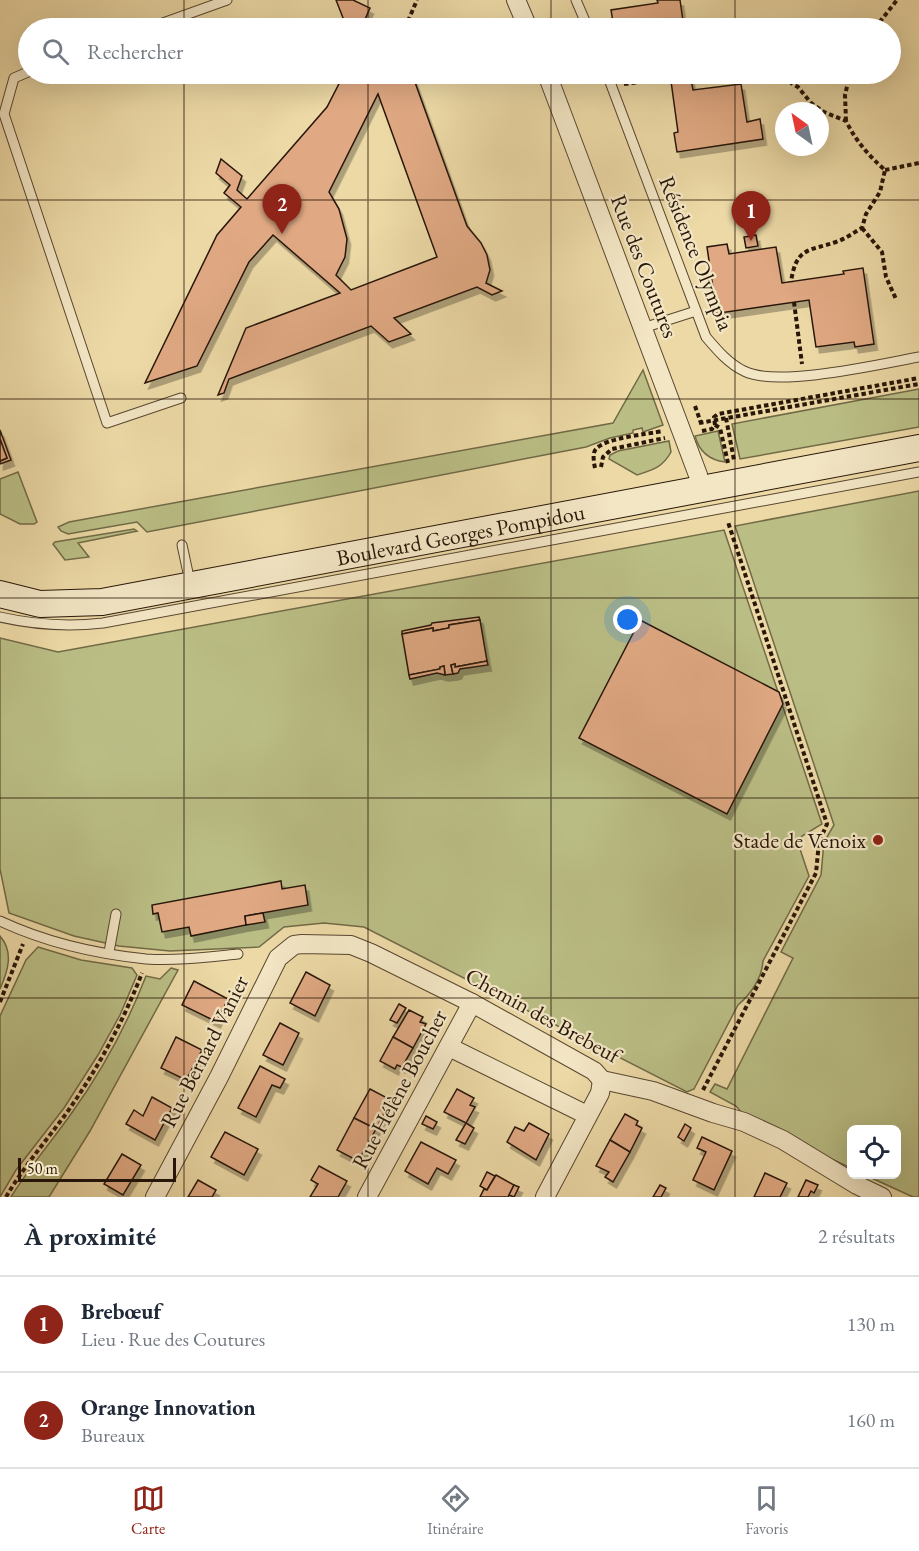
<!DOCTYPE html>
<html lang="fr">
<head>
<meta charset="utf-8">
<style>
	body { margin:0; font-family:"EB Garamond",serif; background:#f2f2f3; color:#1f2937 }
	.controls { position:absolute; right:18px; bottom:18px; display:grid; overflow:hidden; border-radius:9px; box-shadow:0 6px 24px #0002 }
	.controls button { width:54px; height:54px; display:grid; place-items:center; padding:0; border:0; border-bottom:2px solid #e0e1e3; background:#fff; color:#1f2937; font:30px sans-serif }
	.compass { position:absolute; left:775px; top:102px; width:54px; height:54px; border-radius:50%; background:#fff; box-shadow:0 6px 24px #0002; rotate:327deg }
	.scale { position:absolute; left:18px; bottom:15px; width:158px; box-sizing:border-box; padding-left:6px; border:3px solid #281608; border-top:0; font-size:16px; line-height:21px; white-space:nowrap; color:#281608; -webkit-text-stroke:4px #f3e6c5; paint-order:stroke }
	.you { position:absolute; left:628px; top:620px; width:21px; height:21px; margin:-15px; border:4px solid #fff; border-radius:50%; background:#1a73e8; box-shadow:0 0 0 9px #1a73e833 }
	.badge { display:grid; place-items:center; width:39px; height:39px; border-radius:50%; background:#8f2418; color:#fff; font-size:20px; font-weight:700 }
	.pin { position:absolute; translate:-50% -50px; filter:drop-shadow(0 2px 3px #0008) }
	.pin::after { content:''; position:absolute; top:32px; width:21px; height:18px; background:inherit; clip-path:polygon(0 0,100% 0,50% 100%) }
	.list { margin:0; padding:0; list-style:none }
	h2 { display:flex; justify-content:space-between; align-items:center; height:78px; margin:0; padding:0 24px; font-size:26px }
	h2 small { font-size:20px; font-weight:400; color:#747a83 }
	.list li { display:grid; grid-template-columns:39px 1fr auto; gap:18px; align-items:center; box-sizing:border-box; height:96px; padding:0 24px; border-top:2px solid #e0e1e3 }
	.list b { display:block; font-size:22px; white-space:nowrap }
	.list p { margin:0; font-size:20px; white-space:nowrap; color:#747a83 }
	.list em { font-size:20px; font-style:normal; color:#747a83 }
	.icon { flex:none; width:33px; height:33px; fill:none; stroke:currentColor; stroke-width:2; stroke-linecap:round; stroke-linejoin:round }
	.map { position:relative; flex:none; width:919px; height:1197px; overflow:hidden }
	.search { position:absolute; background:#fff; box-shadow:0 6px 24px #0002; left:18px; right:18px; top:18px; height:66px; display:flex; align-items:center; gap:15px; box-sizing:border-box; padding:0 21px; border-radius:33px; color:#747a83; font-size:22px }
	.sheet { height:270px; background:#fff }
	nav { display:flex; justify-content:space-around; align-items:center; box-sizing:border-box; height:84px; border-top:2px solid #e0e1e3; background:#fff; font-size:16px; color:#747a83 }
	nav a { display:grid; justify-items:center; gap:3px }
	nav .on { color:#8f2418 }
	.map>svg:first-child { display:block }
	.green { fill:#babe85; stroke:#716a46; stroke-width:1.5 }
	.building { fill:#e0a983; stroke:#281608; stroke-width:1.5; fill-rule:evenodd; filter:url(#shadow) }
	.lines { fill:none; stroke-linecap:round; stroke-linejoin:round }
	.lane-casing { stroke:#594730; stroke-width:11 }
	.street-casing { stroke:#594730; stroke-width:20 }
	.secondary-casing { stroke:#281608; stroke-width:28 }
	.path { stroke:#281608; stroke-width:4; stroke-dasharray:4.5 3; stroke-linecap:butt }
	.lane { stroke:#f3e6c5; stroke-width:9 }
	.street { stroke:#f3e6c5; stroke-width:18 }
	.secondary { stroke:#f3e6c5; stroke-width:26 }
	.grid { fill:none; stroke:#281608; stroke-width:1.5; stroke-opacity:0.55 }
	.poi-dot { fill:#8f2418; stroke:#f3e6c5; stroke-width:2 }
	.labels { text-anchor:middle; stroke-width:4.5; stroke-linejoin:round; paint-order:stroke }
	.street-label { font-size:22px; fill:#281608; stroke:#f3e6c5 }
	.poi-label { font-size:22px; fill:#281608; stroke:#f3e6c5; text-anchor:end }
</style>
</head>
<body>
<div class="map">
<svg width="919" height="1197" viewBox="0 0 919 1197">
	<defs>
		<filter id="shadow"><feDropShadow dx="3.5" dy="6" stdDeviation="0" flood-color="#0004"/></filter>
	</defs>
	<rect width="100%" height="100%" fill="#ecd9a6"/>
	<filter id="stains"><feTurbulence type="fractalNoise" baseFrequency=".00333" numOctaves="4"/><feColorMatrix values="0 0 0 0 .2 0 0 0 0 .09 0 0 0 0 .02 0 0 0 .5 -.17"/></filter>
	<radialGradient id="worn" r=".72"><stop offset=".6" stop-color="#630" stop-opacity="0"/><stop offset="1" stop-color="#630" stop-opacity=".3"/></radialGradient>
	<g class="green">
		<polygon points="643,370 663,425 643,432 642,428 633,430 633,433 610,438 586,447 147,532 137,522 68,534 61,531 58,527 69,522 613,423"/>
		<polygon points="919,389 919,427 740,459 732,424"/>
		<path d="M718,431L725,462C709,460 699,451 695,436Z"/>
		<path d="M669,441L671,452C663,467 653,470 637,475L609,459L610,455L618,451Z"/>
		<polygon points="18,472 37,522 34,524 20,524 0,514 0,479"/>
		<polygon points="919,491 919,1197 913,1197 865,1175 896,1174 896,1130 852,1130 851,1168 749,1121 736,1106 710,1092 715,1084 727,1089 793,958 781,952 821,875 824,842 834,825 735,526"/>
		<polygon points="134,529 137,531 78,543 89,557 65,560 53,544 55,542"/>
		<path d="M724,530L822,824L802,836L798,843L809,876L763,961C762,978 751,994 738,1005L694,1089L687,1092L364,927L324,923L284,927L259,947L170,951L119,946L74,936L9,913L0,869V638L58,652Z"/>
		<path d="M0,936C14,952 8,971 0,989Z"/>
		<polygon points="38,947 81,960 132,968 137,975 120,1015 98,1055 64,1108 16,1170 0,1197 0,1016 26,960"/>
		<path d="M171,968L178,970L90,1131L49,1197H11C29,1168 51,1142 71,1114C102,1071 127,1025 146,976L160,979Z"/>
	</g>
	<g class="building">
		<polygon points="336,0 353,0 370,8 361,28 347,28"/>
		<polygon points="657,0 680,0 684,28 614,28 611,10 658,3"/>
		<polygon points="375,21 385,23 392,28 365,28"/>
		<path d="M344,74H412L467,226L481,243L487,255L490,270L486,283L502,291L492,295L477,287L394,318L411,334L389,342L371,326L229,379L224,393L218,395L246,328L340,293L273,235L249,262L197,366L145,383L217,235L241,207L224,193L230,185L216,173L221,159L242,176L237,190L247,199L327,107ZM378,94L437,257L351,290L336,275L345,257L347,239L339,209L329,192Z"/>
		<polygon points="670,74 690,74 693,90 741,84 747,122 760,119 763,139 677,152 674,133 678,132"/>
		<polygon points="756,235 758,246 746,248 744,237"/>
		<polygon points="727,244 729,254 776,247 782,283 844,274 843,271 863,268 874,344 855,347 854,342 816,347 809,300 713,314 710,296 714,295 707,247"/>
		<polygon points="0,430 11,460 0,464 0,461 7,458 0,439"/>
		<polygon points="0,439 7,458 0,461"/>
		<polygon points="479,617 480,620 449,625 449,628 433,631 433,628 402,634 402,631 431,625 432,623"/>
		<polygon points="480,620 487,661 455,667 455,664 451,665 453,674 445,675 444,666 440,667 440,669 409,675 402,634 433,628 433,631 449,628 449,625"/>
		<polygon points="640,620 779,692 783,704 727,814 579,738"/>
		<polygon points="487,661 488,665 460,669 458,673 453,674 451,665 455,664 455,667"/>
		<polygon points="444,666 445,675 437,673 410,679 409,675 440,669 440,667"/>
		<polygon points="281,881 282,889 305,885 308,905 245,916 246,925 191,936 189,927 162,932 158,913 153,914 152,905"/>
		<polygon points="263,913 265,922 246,925 245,916"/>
		<polygon points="306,972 330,985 315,1016 290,1003"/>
		<polygon points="194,981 228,999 217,1022 182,1005"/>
		<polygon points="399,1004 406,1008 397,1023 390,1020"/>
		<polygon points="409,1010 423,1017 420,1022 426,1024 413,1048 393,1037"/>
		<polygon points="280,1023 299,1033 283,1065 263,1055"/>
		<polygon points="176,1037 202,1050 186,1080 161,1068"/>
		<polygon points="393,1037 413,1048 402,1067 397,1065 395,1069 380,1061"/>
		<polygon points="260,1066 285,1079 280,1088 272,1085 256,1117 238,1108"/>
		<polygon points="370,1089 391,1100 376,1129 354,1118"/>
		<polygon points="457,1089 474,1098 470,1105 475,1107 466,1123 444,1112"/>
		<polygon points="152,1097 172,1108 155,1140 126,1124 134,1110 143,1116"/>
		<polygon points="625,1114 638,1121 636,1125 642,1128 630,1152 610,1140"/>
		<polygon points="426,1116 437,1122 433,1129 422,1124"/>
		<polygon points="354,1118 376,1129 358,1161 337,1150"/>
		<polygon points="466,1123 474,1128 465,1144 456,1140"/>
		<polygon points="529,1123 549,1134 536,1160 507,1142 515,1127 524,1131"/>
		<polygon points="685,1124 691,1128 684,1141 678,1137"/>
		<polygon points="225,1132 258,1149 244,1175 211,1157"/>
		<polygon points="702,1137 732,1151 714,1190 693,1180 706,1152 697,1148"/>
		<polygon points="610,1140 630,1152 613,1182 605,1177 609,1172 596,1166"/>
		<polygon points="421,1142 456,1160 448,1174 437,1168 428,1184 405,1171"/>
		<polygon points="122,1154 141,1165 123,1195 104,1184"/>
		<polygon points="319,1166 347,1181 338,1197 310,1197 318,1184 311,1180"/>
		<polygon points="487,1172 495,1176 487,1190 480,1186"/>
		<polygon points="765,1173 787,1183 780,1197 754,1197"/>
		<polygon points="496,1175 514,1185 508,1197 480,1197 484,1189 487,1190"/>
		<polygon points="198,1180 216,1190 212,1197 188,1197"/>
		<polygon points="806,1180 818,1185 814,1193 811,1191 808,1197 798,1197"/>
		<polygon points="514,1185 519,1187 514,1197 509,1195"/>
		<polygon points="660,1185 666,1188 661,1197 653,1197"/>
	</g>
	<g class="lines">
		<defs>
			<g id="lane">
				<polyline points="576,0 588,28"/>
				<polyline points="149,28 227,0"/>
				<polyline points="28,72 14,78 4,114 107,423 181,398"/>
				<path d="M607,74L706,337C717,350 729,364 744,371C777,388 881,364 919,357"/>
				<polyline points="643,328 696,311"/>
				<polyline points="182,545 190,582"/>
				<path d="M0,617C35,625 67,627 103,623L919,472"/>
				<path d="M0,921C45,942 97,954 146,959C177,961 208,957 238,954"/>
				<polyline points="109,952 116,914"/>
			</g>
			<g id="street">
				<polyline points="516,0 528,28"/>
				<polyline points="547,74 698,475"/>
				<polyline points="449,1047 587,1115"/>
				<polyline points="155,1197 219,1077 278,958 294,945 302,944 351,945 371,953 472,1003 594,1071 602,1080 653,1091 713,1113 744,1122 783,1140 857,1185 882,1197"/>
				<polyline points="367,1197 472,1003"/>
				<polyline points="545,1197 600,1093 602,1080"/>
			</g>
			<g id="secondary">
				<path id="s1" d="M0,594L40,604L102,602L919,448"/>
			</g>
		</defs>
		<use href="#lane" class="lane-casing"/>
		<use href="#street" class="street-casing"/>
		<use href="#secondary" class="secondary-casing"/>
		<g class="path">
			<polyline points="405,28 417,0"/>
			<polyline points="875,28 897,0"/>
			<path d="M776,74L798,87L811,103L824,112L846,121C856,141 868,155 885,170L880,192L866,214L862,228C853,233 845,239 836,242C809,251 796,247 791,282"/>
			<polyline points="691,76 708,74"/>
			<polyline points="624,84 671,78"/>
			<polyline points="846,121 845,95 850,74"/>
			<polyline points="885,170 919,163"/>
			<polyline points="862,228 882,252 886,277 896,299"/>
			<polyline points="794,302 802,364"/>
			<polyline points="695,406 701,423"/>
			<polyline points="726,418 734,460"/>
			<polyline points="699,423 919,384"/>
			<polyline points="715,425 720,428 728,463"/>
			<polyline points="702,431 712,429 715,425 714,417 718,414 919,378"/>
			<polyline points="601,467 603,457 612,449 665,438"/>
			<path d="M595,468C594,463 592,453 596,449C605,438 648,434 663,431"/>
			<polyline points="0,1002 23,944"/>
			<polyline points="703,1090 816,873 819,842 827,824 728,522"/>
			<path d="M6,1197C24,1166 47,1140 68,1111C98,1068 123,1022 142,973"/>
		</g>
		<use href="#lane" class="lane"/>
		<use href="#street" class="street"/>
		<use href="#secondary" class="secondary"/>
	</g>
	<path class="grid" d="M184,0V28M368,0V28M551,0V28M735,0V28M184,74V1197M368,74V1197M551,74V1197M735,74V1197M0,200H919M0,399H919M0,598H919M0,798H919M0,998H919"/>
	<circle class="poi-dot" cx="878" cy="840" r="6"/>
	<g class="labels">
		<g class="street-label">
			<text transform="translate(697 253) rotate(68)" y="8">Résidence Olympia</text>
			<text transform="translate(645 266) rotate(69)" y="8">Rue des Coutures</text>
			<text dy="8" stroke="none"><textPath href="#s1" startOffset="468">Boulevard Georges Pompidou</textPath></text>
			<text transform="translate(543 1015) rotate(29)" y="8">Chemin des Brebeuf</text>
			<text transform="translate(204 1051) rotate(-63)" y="8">Rue Bernard Vanier</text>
			<text transform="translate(399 1089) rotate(-62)" y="8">Rue Hélène Boucher</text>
		</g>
		<g class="poi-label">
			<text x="866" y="848">Stade de Venoix</text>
		</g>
	</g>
	<rect width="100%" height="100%" filter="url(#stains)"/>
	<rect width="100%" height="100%" fill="url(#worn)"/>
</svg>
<div class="controls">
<button><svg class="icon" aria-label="locate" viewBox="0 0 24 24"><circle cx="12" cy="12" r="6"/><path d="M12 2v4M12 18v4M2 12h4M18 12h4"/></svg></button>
</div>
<svg class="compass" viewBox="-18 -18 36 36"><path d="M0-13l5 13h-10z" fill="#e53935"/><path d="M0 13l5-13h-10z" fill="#747a83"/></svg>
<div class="scale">50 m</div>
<div class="you"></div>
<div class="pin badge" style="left:751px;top:241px">1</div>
<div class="pin badge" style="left:282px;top:234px">2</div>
<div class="search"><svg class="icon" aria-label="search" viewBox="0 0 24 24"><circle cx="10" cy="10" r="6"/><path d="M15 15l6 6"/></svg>Rechercher</div>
</div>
<section class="sheet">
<h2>À proximité<small>2 résultats</small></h2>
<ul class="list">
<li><span class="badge">1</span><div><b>Brebœuf</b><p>Lieu · Rue des Coutures</p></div><em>130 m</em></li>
<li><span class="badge">2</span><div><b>Orange Innovation</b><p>Bureaux</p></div><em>160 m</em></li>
</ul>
</section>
<nav>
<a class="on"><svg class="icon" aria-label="map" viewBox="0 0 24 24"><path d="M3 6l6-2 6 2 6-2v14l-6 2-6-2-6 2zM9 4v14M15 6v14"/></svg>Carte</a>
<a><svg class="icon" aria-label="directions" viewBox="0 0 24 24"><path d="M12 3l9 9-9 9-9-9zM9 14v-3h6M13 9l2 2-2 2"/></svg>Itinéraire</a>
<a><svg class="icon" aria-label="saved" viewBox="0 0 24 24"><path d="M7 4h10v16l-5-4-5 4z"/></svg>Favoris</a>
</nav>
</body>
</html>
